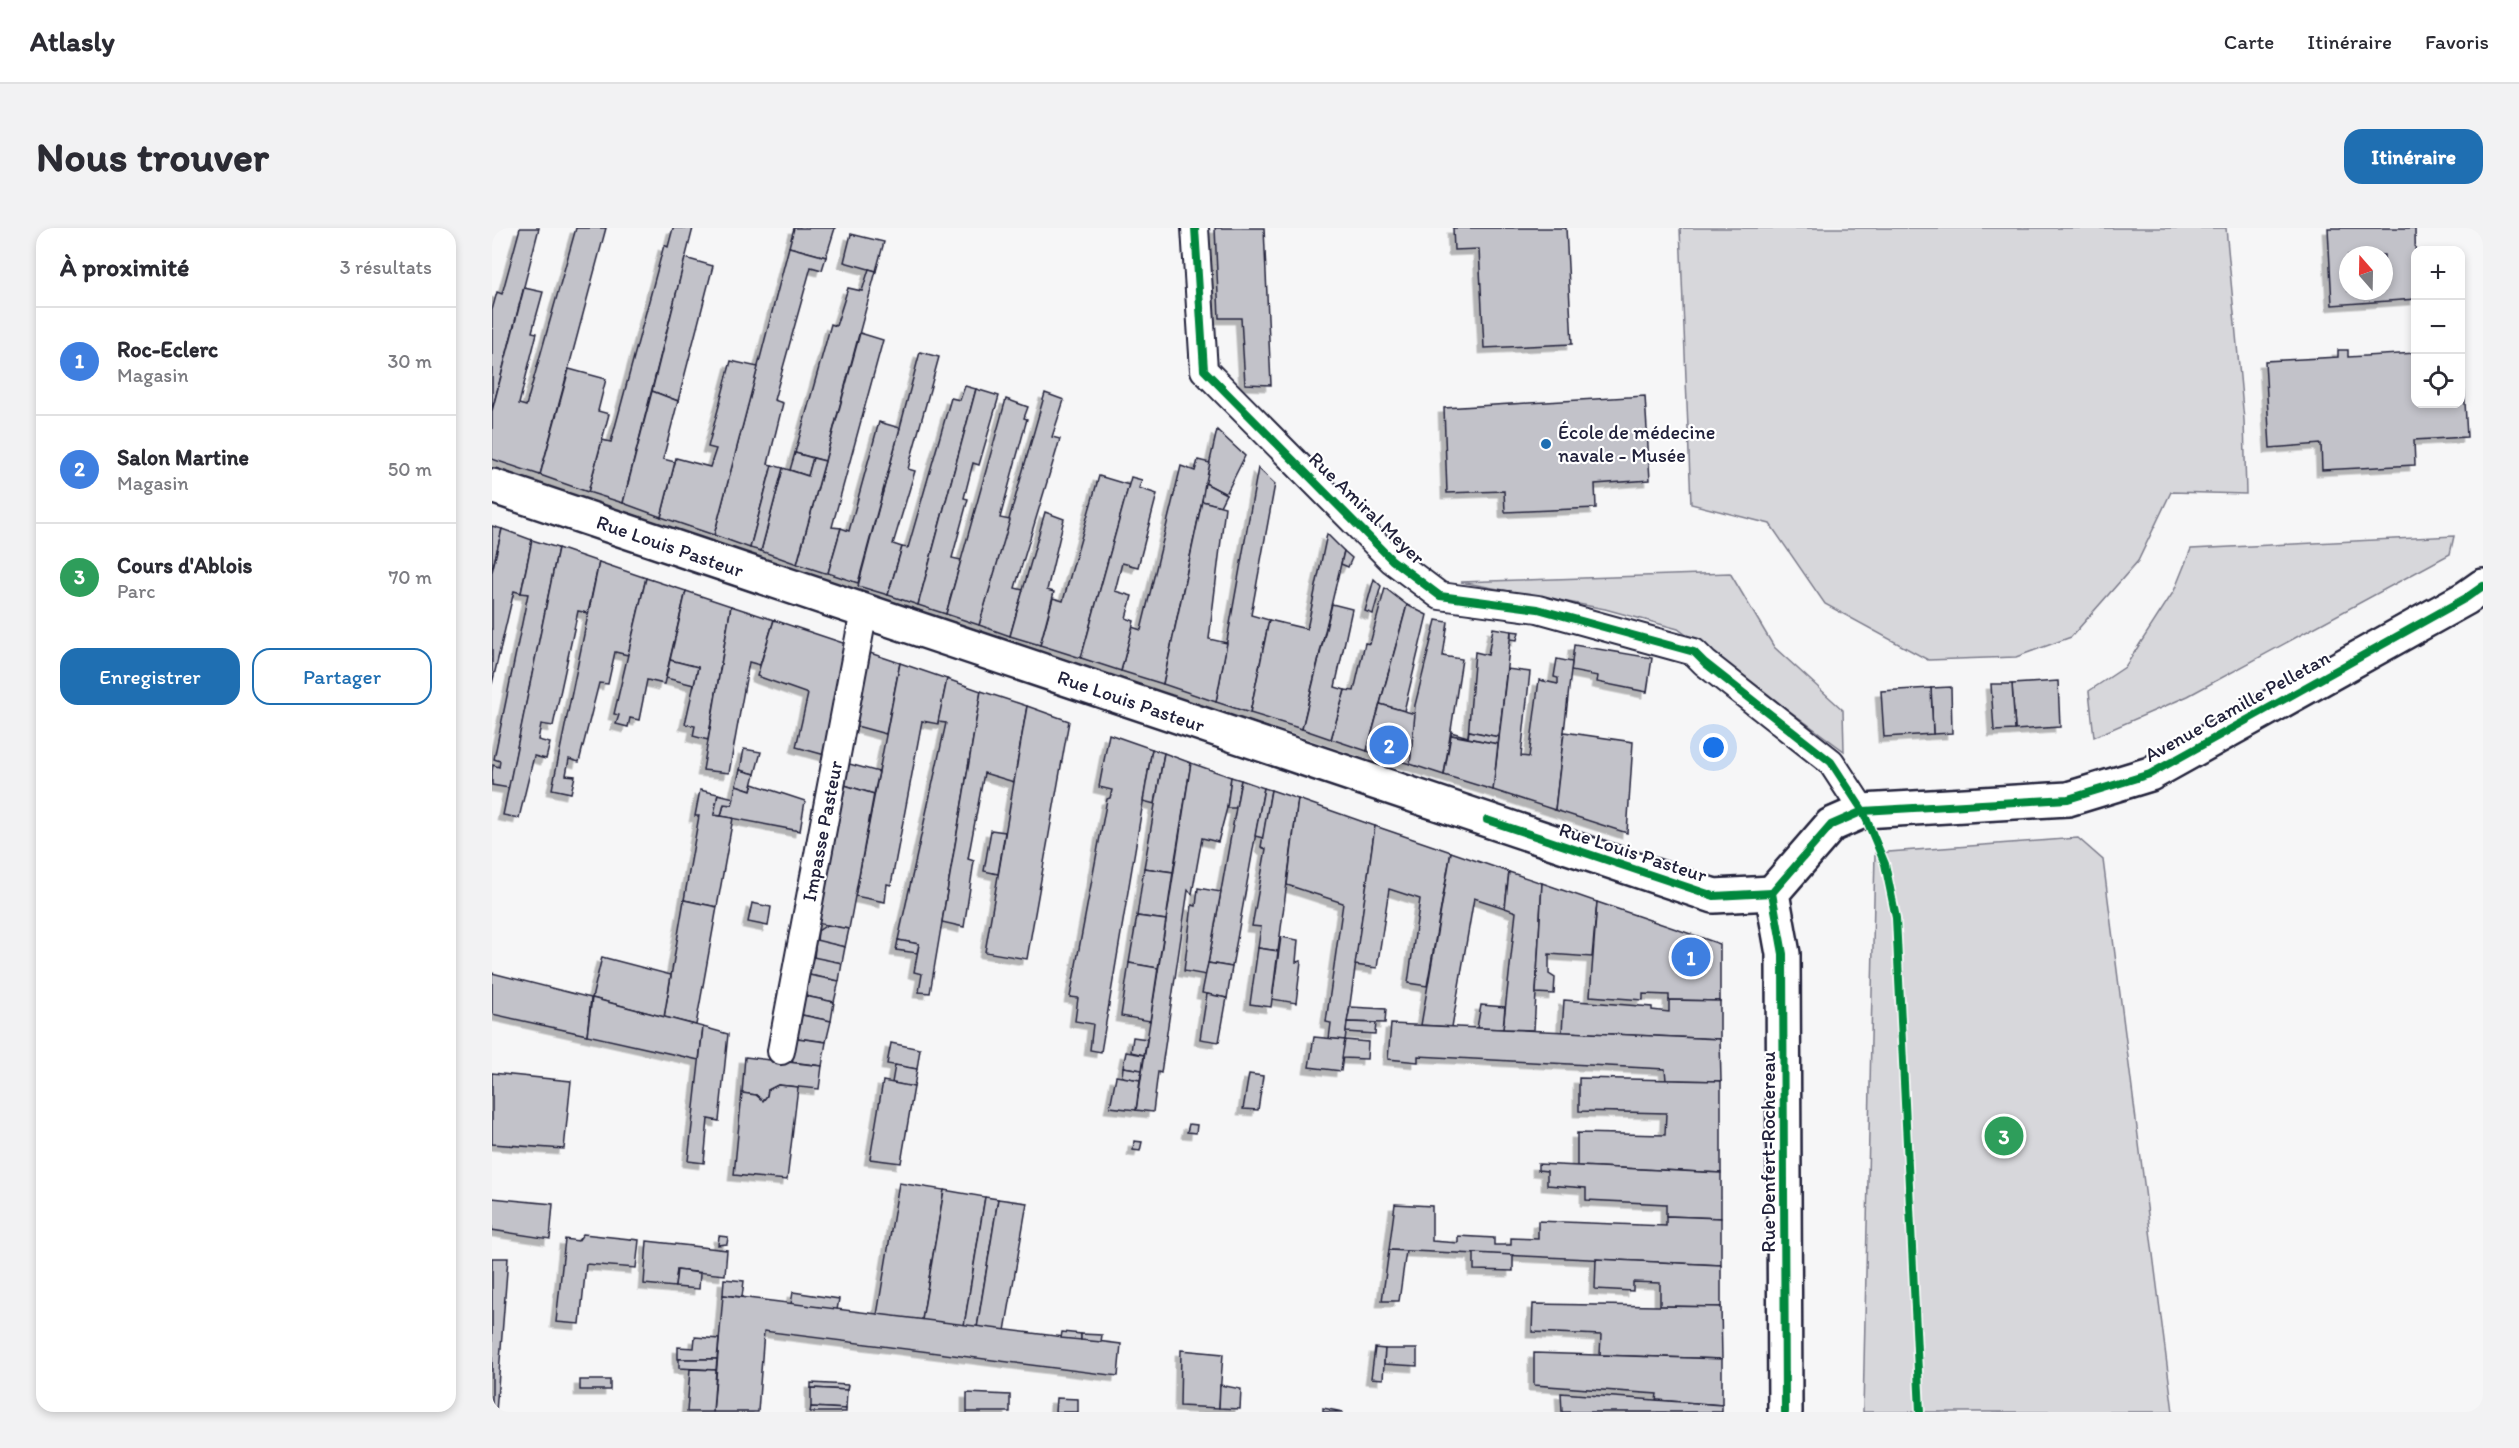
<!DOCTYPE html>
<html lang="fr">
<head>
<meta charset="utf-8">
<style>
	body { margin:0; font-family:Itim,sans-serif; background:#f2f2f3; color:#2b2b33 }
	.controls { position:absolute; right:18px; top:18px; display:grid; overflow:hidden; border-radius:12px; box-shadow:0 3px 9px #0003 }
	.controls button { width:54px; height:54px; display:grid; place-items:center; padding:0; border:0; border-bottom:2px solid #e1e1e2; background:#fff; color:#2b2b33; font:30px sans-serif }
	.compass { position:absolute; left:1847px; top:18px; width:54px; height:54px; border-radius:50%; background:#fff; box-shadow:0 3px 9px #0003; rotate:340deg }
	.you { position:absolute; left:1222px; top:520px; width:21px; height:21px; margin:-15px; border:4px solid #fff; border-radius:50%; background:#1a73e8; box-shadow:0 0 0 9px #1a73e833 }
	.badge { display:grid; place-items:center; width:39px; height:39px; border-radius:50%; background:#1f6fb2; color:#fff; font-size:20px; font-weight:700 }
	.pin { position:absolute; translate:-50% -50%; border:3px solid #fff; box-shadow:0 2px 6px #0006 }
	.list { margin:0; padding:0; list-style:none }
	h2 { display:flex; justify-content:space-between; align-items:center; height:78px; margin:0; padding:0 24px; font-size:26px }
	h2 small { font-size:20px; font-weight:400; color:#7c7c81 }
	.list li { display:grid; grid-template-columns:39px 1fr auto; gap:18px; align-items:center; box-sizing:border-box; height:108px; padding:0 24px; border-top:2px solid #e1e1e2 }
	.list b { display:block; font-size:22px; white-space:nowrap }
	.list p { margin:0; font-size:20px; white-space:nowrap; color:#7c7c81 }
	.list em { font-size:20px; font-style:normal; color:#7c7c81 }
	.actions { display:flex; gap:12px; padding:18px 24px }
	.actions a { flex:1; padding:14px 0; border:2px solid #1f6fb2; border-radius:18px; text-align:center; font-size:21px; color:#1f6fb2 }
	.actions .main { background:#1f6fb2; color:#fff }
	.icon { flex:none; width:33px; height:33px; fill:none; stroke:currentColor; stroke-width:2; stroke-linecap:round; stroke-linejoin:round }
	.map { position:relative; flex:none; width:1991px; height:1184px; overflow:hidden; border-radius:18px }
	header { display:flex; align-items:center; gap:36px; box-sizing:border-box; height:84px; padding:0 30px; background:#fff; border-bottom:2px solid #e1e1e2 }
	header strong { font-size:28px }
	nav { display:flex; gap:33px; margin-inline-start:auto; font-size:21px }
	.intro { display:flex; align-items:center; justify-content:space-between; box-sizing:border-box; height:144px; padding:0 36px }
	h1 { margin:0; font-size:42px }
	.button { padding:15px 27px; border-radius:18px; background:#1f6fb2; color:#fff; font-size:21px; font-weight:700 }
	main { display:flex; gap:36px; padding:0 36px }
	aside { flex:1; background:#fff; border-radius:18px; box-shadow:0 3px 9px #0003 }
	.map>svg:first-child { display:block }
	.green { fill:#d7d7db; stroke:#7c7c8b; stroke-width:1.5 }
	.building { fill:#c2c2c9; stroke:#22223b; stroke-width:1.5; fill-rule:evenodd; filter:url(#shadow) }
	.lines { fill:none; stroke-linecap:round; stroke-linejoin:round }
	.service-casing { stroke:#22223b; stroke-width:30 }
	.tertiary-casing { stroke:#22223b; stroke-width:38 }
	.primary-casing { stroke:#22223b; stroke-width:38 }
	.service { stroke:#fff; stroke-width:26 }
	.tertiary { stroke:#fff; stroke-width:33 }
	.primary { stroke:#fff; stroke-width:33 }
	.cycleway-casing { stroke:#fff; stroke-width:11 }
	.cycleway { stroke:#00873e; stroke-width:8 }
	.poi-dot { fill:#1f6fb2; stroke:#fff; stroke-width:2 }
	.labels { text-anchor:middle; stroke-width:4.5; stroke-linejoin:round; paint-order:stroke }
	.poi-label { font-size:20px; fill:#22223b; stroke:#fff; text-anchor:start }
	.street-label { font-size:20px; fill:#22223b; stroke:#fff }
</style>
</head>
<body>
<header>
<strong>Atlasly</strong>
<nav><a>Carte</a><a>Itinéraire</a><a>Favoris</a></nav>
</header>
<div class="intro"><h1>Nous trouver</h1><a class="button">Itinéraire</a></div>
<main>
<aside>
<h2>À proximité<small>3 résultats</small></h2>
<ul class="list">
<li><span class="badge" style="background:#3f7fe0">1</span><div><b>Roc-Eclerc</b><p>Magasin</p></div><em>30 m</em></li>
<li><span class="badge" style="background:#3f7fe0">2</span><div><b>Salon Martine</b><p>Magasin</p></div><em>50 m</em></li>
<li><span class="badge" style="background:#2e9e5b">3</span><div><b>Cours d'Ablois</b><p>Parc</p></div><em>70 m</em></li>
</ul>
<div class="actions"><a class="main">Enregistrer</a><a>Partager</a></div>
</aside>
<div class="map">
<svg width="1991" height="1184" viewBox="0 0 1991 1184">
	<defs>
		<filter id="shadow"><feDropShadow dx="-5.5" dy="5.5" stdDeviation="0" flood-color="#0004"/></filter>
	</defs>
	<rect width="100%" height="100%" fill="#f6f6f7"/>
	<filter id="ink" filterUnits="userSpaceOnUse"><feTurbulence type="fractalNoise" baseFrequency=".0167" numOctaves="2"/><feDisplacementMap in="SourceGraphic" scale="12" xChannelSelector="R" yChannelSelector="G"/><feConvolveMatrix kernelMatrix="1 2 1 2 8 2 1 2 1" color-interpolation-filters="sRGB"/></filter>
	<g filter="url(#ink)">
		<g class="green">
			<polygon points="1188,0 1734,0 1752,192 1754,266 1679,264 1646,333 1579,409 1524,429 1436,432 1333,376 1278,296 1199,276"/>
			<polygon points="1962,308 1958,326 1696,468 1602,509 1597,463 1633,439 1682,363 1699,321"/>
			<polygon points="1238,345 1282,419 1351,482 1352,523 1186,401 1113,381 969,354"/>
			<polygon points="1586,610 1611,632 1681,1184 1371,1184 1383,625"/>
		</g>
		<g class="building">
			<polygon points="28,0 47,0 0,183 0,82 5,64 10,66"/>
			<polygon points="84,0 114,0 48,247 0,231 0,183 32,60 51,64 40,104 45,105 27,176 34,178"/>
			<polygon points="181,0 201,0 131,275 96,264 110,212 119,214 172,17 176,19"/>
			<polygon points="302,0 343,0 334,29 297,19"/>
			<polygon points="723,0 772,0 779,157 753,156 749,90 727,90"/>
			<polygon points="961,0 1074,0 1080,116 992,120 987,21 962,22"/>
			<path d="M1836,0H1923L1924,71L1840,77ZM1856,27H1892V63H1856Z"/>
			<polygon points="359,6 392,14 384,43 352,34"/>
			<polygon points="297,19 334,29 330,42 319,39 282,172 291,175 276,236 280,237 258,320 222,307"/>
			<polygon points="193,30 221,38 186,173 160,163"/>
			<polygon points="377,41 384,43 333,233 303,225 339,96 344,98 356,60 370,63"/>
			<polygon points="368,105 391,112 340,299 349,300 336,345 333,345 305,336"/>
			<polygon points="1846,122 1856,122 1856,129 1924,125 1924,176 1968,176 1968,122 1970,122 1975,209 1922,212 1923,237 1830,242 1829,216 1778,220 1773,133 1846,129"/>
			<polygon points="428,124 447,129 416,241 423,243 401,316 410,319 396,367 366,358"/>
			<polygon points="239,133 266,139 222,307 169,289 184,230 218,239 224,221 216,219"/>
			<polygon points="77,141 114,151 106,183 117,186 96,264 48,247"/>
			<polygon points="473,158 484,161 426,377 396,367 410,319 416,320 459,170 468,172"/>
			<polygon points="484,161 507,168 487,237 481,235 472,270 476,271 460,330 469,332 454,386 426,377"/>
			<polygon points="160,163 186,173 171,231 183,234 169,289 131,275"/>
			<polygon points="553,165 572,172 560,209 568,211 523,360 531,362 518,408 487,397"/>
			<polygon points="1153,168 1158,252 1103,256 1104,280 1013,284 1012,263 955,265 952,180"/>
			<polygon points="514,171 536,179 532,190 535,191 508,290 518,292 487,397 454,386"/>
			<polygon points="387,194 408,200 366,355 336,345 349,300 357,303"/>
			<polygon points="725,202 753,228 734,266 713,255"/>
			<polygon points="303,225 321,230 316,248 298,242"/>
			<polygon points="321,230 333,233 305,336 269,323 291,240 316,248"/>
			<polygon points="706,232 718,235 671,456 629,443 640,399 649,402 689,238 703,243"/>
			<polygon points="280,237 291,240 269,323 258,320"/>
			<polygon points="766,240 783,256 759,387 777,392 758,485 724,474"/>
			<polygon points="607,248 637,257 589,430 548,417 561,370 571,373"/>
			<polygon points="639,249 650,252 647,260 665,266 646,339 630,335 623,363 640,368 634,390 642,393 629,443 589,430"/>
			<polygon points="713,255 734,266 728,278 710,273"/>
			<polygon points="710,273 733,279 717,411 735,415 724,474 671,456"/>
			<polygon points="553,284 572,291 555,362 562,364 548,417 518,408"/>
			<polygon points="0,298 10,301 0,344"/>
			<polygon points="10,301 40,312 29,365 22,363 0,456 0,344"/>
			<polygon points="835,306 852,323 810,501 758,485 777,392 815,401"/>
			<polygon points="40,312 66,320 17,560 0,557 0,544 1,537 7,539 8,533 2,531 36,366 29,365"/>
			<polygon points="66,320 107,334 96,385 86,383 61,498 49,496 46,512 58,515 54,531 42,528 27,590 11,587"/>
			<polygon points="852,323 860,330 856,339 849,336"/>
			<polygon points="107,334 154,350 136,427 123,424 116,456 107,455 87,534 77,531 74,547 83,548 79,565 60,561"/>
			<polygon points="154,350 194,363 172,456 155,452 147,492 138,490 136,499 124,496 127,487 122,486"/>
			<polygon points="882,351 889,358 881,386 873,383"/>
			<polygon points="893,360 915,377 875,523 839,511 853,462 862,463 873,415 878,416"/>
			<polygon points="194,363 239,378 216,512 201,508 203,498 193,496 206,439 178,432"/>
			<polygon points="840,376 860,381 843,459 853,462 839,511 810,501"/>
			<polygon points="915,377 935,387 912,483 888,476"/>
			<polygon points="239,378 282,392 268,437 257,434 237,545 211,542"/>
			<polygon points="282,392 357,417 333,527 304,519 316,466 265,448"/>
			<polygon points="944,392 956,394 951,428 970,431 952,547 918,536 923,477"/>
			<polygon points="1001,400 1019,403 1007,509 977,503 976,510 959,507 959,504 976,509 983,424 996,427"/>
			<polygon points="1019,403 1027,404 1025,412 1019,411"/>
			<polygon points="1082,417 1160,430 1155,464 1105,454 1106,448 1079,443"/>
			<polygon points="372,423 408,435 394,506 357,496"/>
			<polygon points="1065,431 1080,434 1063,582 1001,562 1015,441 1038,444 1029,528 1037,529 1047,452 1066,456 1066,450 1062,449"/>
			<polygon points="178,432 206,439 202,457 174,450"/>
			<polygon points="408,435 455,451 446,496 430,493 399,657 395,656 393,674 363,668"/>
			<polygon points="455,451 489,463 438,765 427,764 430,746 422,744 427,716 406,712 454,495 446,494"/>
			<polygon points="1566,453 1568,499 1523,502 1520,456"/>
			<polygon points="1499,456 1520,456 1523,502 1502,503"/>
			<polygon points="1459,459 1460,505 1441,506 1439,460"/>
			<polygon points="1439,460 1441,506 1392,509 1389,463"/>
			<polygon points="489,463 535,478 522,554 492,545 476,631 482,633 472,699 450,694"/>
			<polygon points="888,476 923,486 918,536 875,523"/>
			<polygon points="535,478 577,493 535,731 493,724"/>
			<polygon points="977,503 1007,509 1006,516 976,510"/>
			<polygon points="1072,504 1141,514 1135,605 1063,582"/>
			<polygon points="617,506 660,521 609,824 598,822 601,796 583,793 586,770 578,769 615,571 618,570 620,562 607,559"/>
			<polygon points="959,507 1006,516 1001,562 952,547"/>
			<polygon points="252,521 269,524 263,546 248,542"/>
			<polygon points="660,521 672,525 663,576 651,573"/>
			<polygon points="672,525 699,535 681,644 652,640"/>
			<polygon points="350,534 387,544 382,566 346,555"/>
			<polygon points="699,535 739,549 735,580 726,614 710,610 700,666 696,662 669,845 666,844 661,884 644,882"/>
			<polygon points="248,542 263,546 259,562 244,557"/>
			<polygon points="739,549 749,552 744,580 735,580"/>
			<polygon points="749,552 772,560 740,739 716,735"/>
			<polygon points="346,555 382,566 357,701 318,694"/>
			<polygon points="261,556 313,573 308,603 229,588 232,576 240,577 244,557 259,562"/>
			<polygon points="772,560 779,562 771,610 763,608"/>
			<polygon points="208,562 226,566 222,587 241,590 225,679 192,672 207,588 203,588"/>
			<polygon points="779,562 806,571 786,723 766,720 769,699 760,698 774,621 769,619"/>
			<polygon points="226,566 242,570 240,577 232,576 229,588 222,587"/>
			<polygon points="806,571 883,598 853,812 837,811 839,795 834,794 851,675 795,657"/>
			<polygon points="883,598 959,624 935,758 916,755 928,671 897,661 885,740 863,737"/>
			<polygon points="499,602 513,604 506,646 492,643"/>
			<polygon points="959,624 1017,644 1013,680 982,670 960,799 929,797"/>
			<polygon points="652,640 681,644 674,692 645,688"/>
			<polygon points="1017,644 1050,655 1042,802 1011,801 1024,684 1013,680"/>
			<polygon points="1050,655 1105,674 1100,729 1057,726 1057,746 1063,750 1062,766 1044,765"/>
			<polygon points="706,660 729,664 714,747 692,743 700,677 704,678"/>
			<polygon points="192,672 225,679 204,797 172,789"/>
			<polygon points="1105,674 1228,716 1228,773 1177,772 1177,767 1151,766 1151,772 1098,768"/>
			<polygon points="260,675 279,679 276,698 256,694"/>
			<polygon points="645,688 674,692 666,740 637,735"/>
			<polygon points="335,697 357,701 353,719 325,713 326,703"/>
			<polygon points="789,709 806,712 804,734 809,733 804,775 780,771"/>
			<polygon points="324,712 353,719 350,735 322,730"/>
			<polygon points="406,712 427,716 425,725 404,722"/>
			<polygon points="766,720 786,723 779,779 758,776"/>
			<polygon points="110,729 179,747 172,789 100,770"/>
			<polygon points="321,729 350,735 347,753 317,747"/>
			<polygon points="637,735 666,740 658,793 629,788"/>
			<polygon points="716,735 740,739 735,770 710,765"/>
			<polygon points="0,745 99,770 95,807 0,786"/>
			<polygon points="317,747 347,753 342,774 313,768"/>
			<polygon points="715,766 735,770 727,814 708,811"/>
			<polygon points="313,768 342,774 339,793 310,787"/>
			<polygon points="100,770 211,799 207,832 95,807"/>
			<polygon points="1072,772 1160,779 1160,782 1177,784 1177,772 1228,773 1228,811 1070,804"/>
			<polygon points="989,777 1013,779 1011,801 985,800"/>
			<polygon points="858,779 894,781 893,795 855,794"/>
			<polygon points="310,787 339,793 334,814 305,810"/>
			<polygon points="855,794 884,795 883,806 854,804"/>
			<polygon points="899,796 1228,811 1229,853 1174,852 1173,841 926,828 926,834 896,831"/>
			<polygon points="211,799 236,806 227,893 216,891 212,935 196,933"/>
			<polygon points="641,809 655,811 652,827 639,824"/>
			<polygon points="822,809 853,812 849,843 817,839"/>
			<polygon points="305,810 334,814 330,838 300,834"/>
			<polygon points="853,812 876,814 875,831 850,830"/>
			<polygon points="399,815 428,821 425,841 395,836"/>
			<polygon points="634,824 652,827 650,842 631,839"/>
			<polygon points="253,829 330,838 327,861 286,857 276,862 275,868 271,873 264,867 250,865"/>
			<polygon points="403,837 425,841 422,859 400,855"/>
			<polygon points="631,839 650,842 648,852 630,849"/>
			<polygon points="0,845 79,853 72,921 0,916"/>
			<polygon points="757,846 771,848 766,882 751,881"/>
			<polygon points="624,848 648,852 644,882 618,879"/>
			<polygon points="1087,850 1229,853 1229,945 1085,938 1085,905 1173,907 1174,885 1087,883"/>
			<polygon points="391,853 422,859 409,935 378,931"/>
			<polygon points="286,857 306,859 295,952 242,947 250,865 264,867 271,873 275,868 276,862"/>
			<polygon points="697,896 705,897 704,905 695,904"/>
			<polygon points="642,913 650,914 648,923 641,922"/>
			<polygon points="1046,936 1229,945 1229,990 1174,988 1174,976 1094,972 1094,960 1055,957 1055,943 1046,942"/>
			<polygon points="407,955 452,962 430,1092 385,1087"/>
			<polygon points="452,962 493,969 472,1098 430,1092"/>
			<polygon points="493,969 506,971 485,1100 472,1098"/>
			<polygon points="0,970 61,976 58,1011 0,1002"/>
			<polygon points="506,971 535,975 513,1103 485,1100"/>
			<polygon points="903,976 940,978 940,1013 966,1015 966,1008 1002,1010 1002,1017 1019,1017 1019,1010 1046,1011 1046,993 1174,998 1174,988 1229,990 1229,1037 897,1022"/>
			<polygon points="91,1006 147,1012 144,1040 94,1036 88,1096 64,1094 73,1011 86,1013"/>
			<polygon points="227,1008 236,1009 235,1016 226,1017"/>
			<polygon points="155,1013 235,1022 233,1047 185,1042 183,1059 152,1056"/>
			<polygon points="897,1022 914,1023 907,1073 890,1073"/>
			<polygon points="982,1025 1021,1027 1021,1043 982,1042"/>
			<polygon points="0,1030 16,1030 4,1184 0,1184"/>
			<polygon points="1104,1031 1229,1037 1229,1079 1168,1078 1168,1055 1141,1054 1141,1063 1103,1061"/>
			<polygon points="185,1042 208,1045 207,1061 183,1059"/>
			<polygon points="232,1051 252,1053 250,1069 231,1067"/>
			<polygon points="301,1064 347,1071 345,1082 299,1076"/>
			<polygon points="231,1067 629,1116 626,1148 272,1103 266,1184 221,1184"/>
			<polygon points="1041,1076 1229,1079 1230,1131 1108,1127 1109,1107 1040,1104"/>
			<polygon points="570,1104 589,1106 589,1112 569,1110"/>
			<polygon points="589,1106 610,1107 609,1114 589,1112"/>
			<polygon points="203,1109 227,1111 225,1131 186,1131 186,1119 202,1120"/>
			<polygon points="883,1120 893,1121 891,1151 879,1150"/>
			<polygon points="893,1121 925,1121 925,1138 892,1136"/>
			<polygon points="689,1122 731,1126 727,1180 688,1178"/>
			<polygon points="1042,1125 1230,1131 1230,1177 1164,1172 1165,1166 1042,1157"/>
			<polygon points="187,1131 225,1131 224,1142 187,1140"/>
			<polygon points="198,1141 224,1142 221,1184 195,1184"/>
			<rect x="88" y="1152" width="30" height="10"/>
			<polygon points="319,1155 356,1157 355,1162 319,1160"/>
			<polygon points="728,1157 749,1161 748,1181 727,1180"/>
			<polygon points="319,1160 355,1162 354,1181 319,1179"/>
			<polygon points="475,1165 518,1167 518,1184 475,1184"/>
			<polygon points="1069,1165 1230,1177 1230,1184 1070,1184"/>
			<polygon points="564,1170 586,1171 586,1184 563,1184"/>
			<polygon points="319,1179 354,1181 354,1184 318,1184"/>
			<polygon points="831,1180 851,1184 831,1184"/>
		</g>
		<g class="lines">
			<defs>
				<g id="service">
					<polyline points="703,0 712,142 900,332 948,368 1046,381 1202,424 1213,435 1339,534 1371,583"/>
					<polyline points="289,823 372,383"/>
				</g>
				<polyline id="tertiary" points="0,258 1222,668 1280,665"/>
				<polyline id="primary" points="1293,1184 1291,726 1280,665 1339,597 1371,583 1576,571 1658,546 1974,370 1991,358"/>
			</defs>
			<use href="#service" class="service-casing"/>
			<use href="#tertiary" class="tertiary-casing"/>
			<use href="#primary" class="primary-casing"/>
			<use href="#service" class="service"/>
			<use href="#tertiary" class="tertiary"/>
			<use href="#primary" class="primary"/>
			<defs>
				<g id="cycleway">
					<polyline points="703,0 712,142 900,332 948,368 1046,381 1202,424 1213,435 1339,534 1371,583 1393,636 1404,690 1428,1184"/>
					<polyline points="995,592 1222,668 1280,665"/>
					<polyline points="1280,665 1339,597 1371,583 1576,571 1658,546 1974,370 1991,358"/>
					<polyline points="1280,665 1291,726 1293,1184"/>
				</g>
			</defs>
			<use href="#cycleway" class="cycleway-casing"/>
			<use href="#cycleway" class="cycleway"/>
		</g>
	</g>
	<circle class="poi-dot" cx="1054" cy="216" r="6"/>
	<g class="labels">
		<g class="poi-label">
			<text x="1066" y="211">École de médecine<tspan x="1066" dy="23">navale - Musée</tspan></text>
		</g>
		<g class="street-label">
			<text transform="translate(875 280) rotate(44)" y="7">Rue Amiral Meyer</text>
			<text transform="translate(178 318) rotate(19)" y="7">Rue Louis Pasteur</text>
			<text transform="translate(639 473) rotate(19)" y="7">Rue Louis Pasteur</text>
			<text transform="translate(1745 478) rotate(-29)" y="7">Avenue Camille Pelletan</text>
			<text transform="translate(330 603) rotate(-79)" y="7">Impasse Pasteur</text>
			<text transform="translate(1141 624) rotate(18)" y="7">Rue Louis Pasteur</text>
			<text transform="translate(1276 924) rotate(-90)" y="7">Rue Denfert-Rochereau</text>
		</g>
	</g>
</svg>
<div class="controls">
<button>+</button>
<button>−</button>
<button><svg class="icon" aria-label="locate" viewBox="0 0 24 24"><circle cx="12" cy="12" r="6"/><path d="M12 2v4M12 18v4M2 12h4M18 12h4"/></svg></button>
</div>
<svg class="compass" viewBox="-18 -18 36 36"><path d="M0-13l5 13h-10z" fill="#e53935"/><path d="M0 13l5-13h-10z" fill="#7c7c81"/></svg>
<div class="you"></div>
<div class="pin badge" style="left:1199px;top:729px;background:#3f7fe0">1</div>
<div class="pin badge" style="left:897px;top:517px;background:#3f7fe0">2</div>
<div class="pin badge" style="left:1512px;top:908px;background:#2e9e5b">3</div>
</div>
</main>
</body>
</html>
